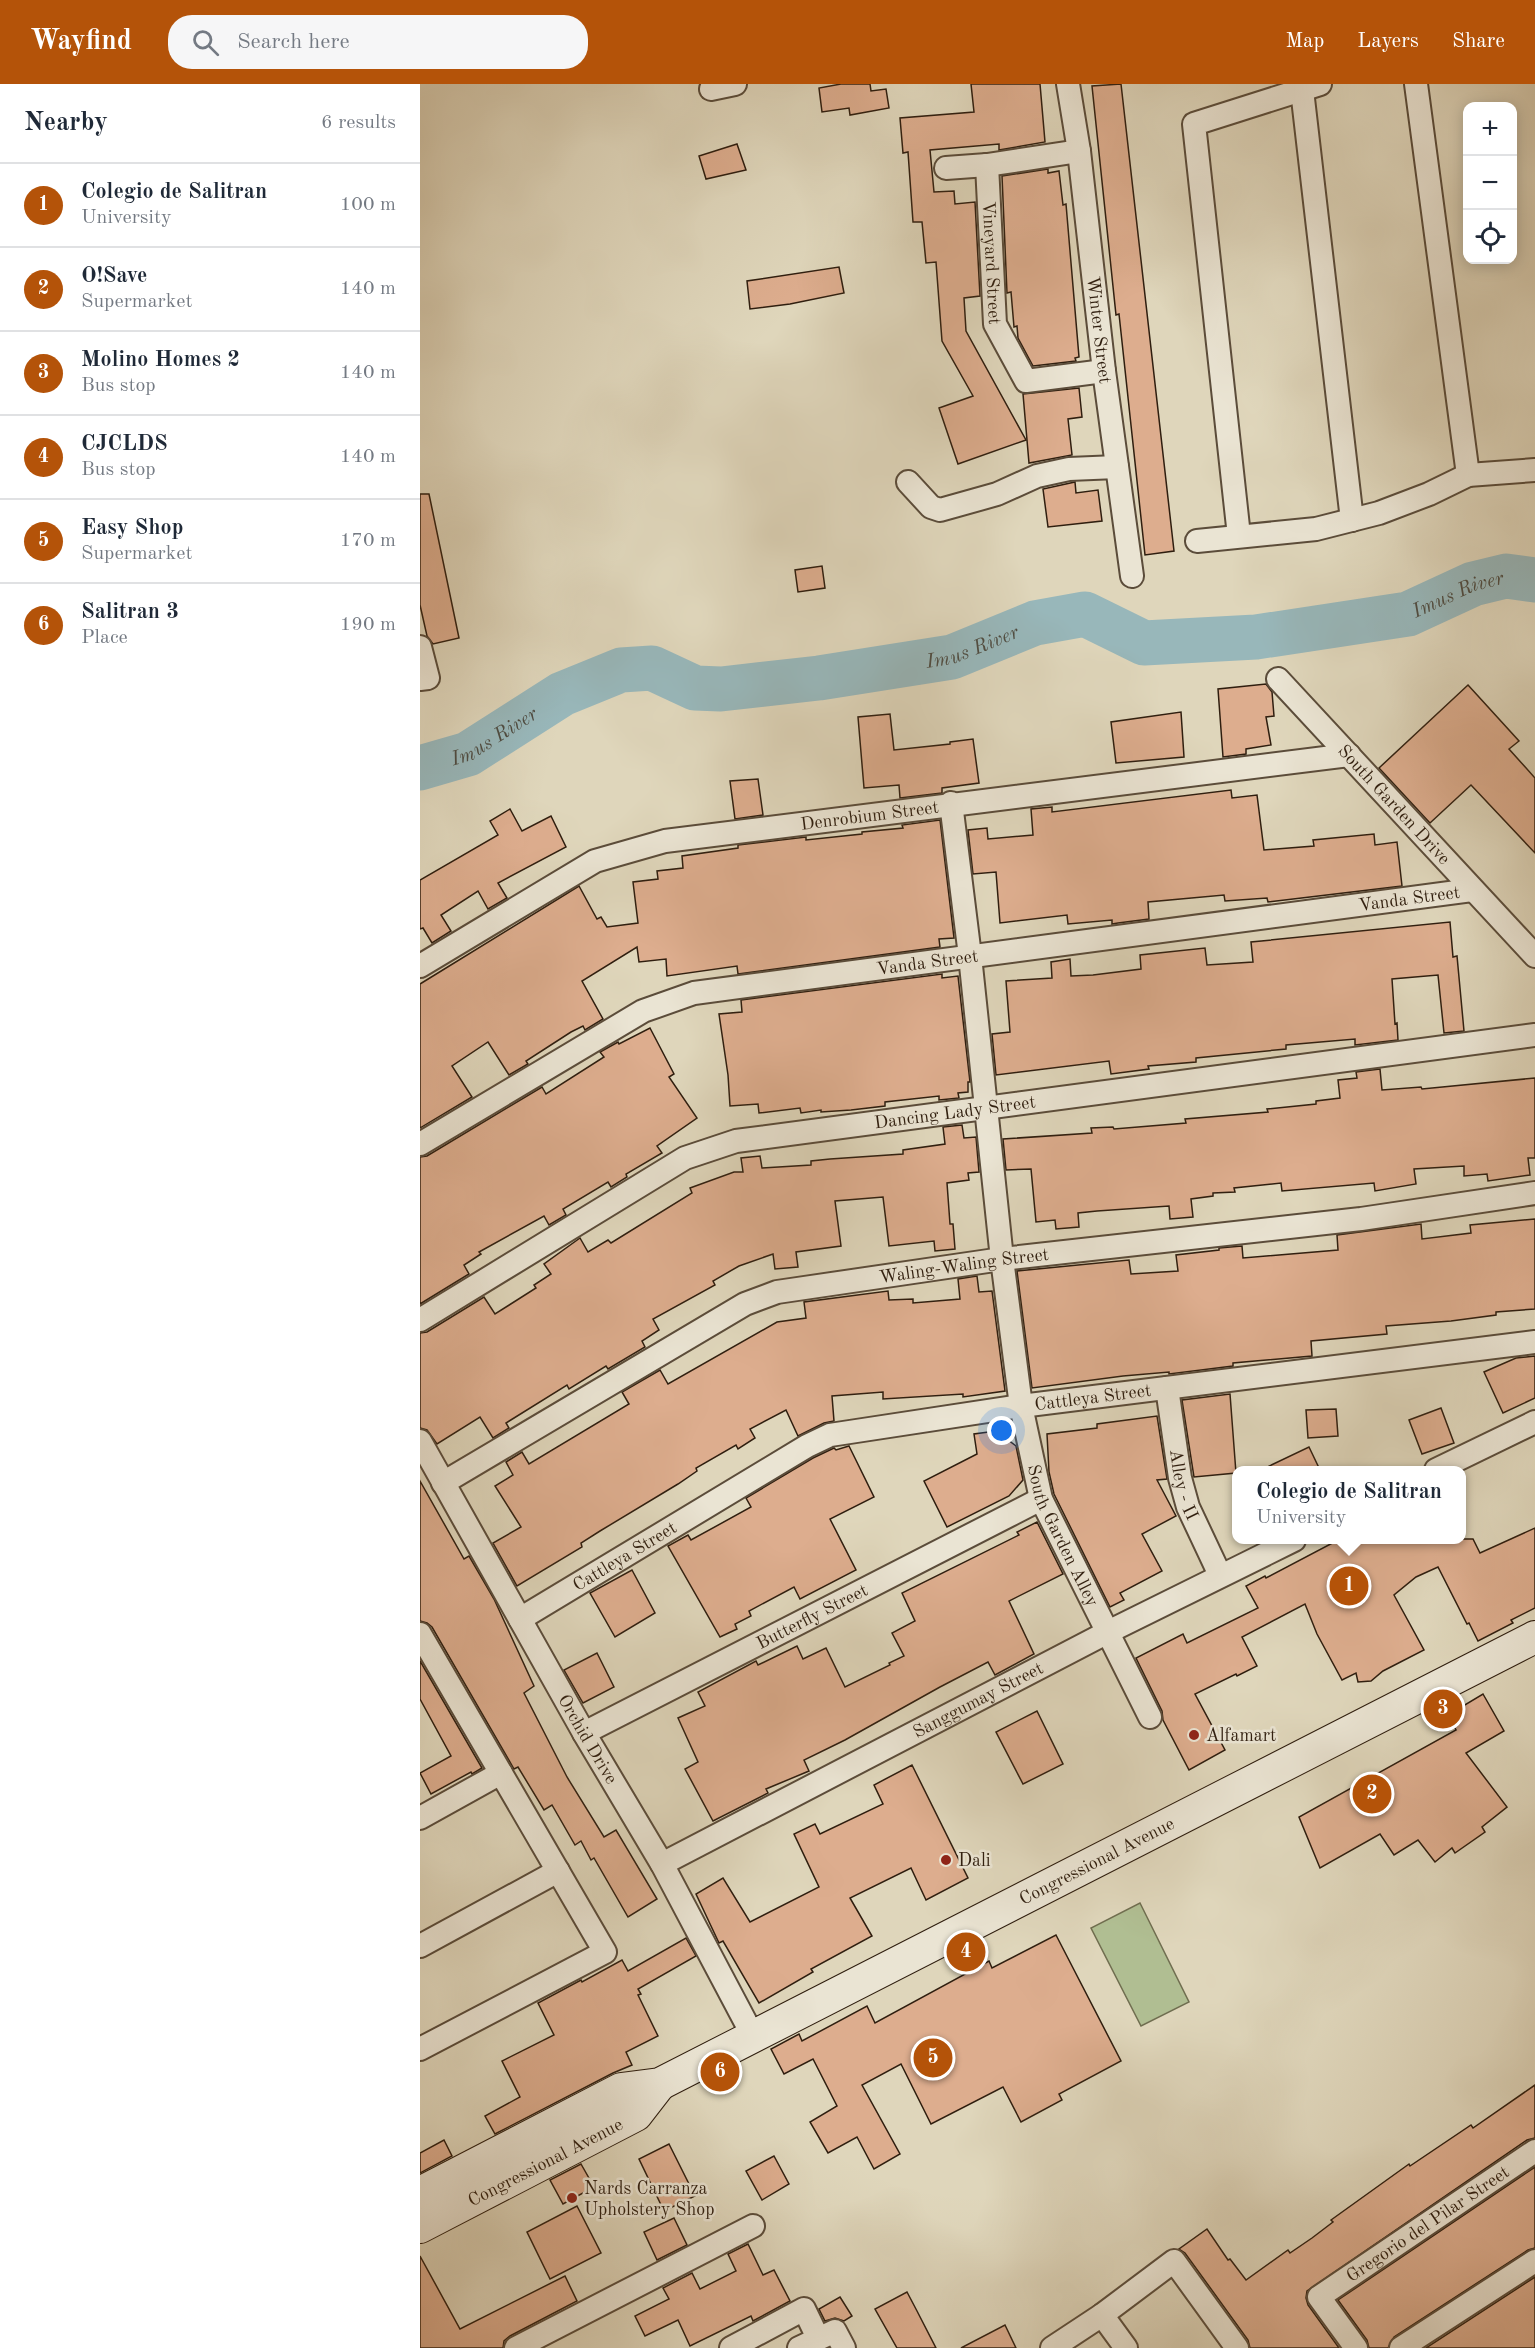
<!DOCTYPE html>
<html lang="en">
<head>
<meta charset="utf-8">
<style>
	body { margin:0; font-family:"Old Standard TT",serif; background:#f6f6f7; color:#1f2937 }
	.controls { position:absolute; right:18px; top:18px; display:grid; overflow:hidden; border-radius:12px; box-shadow:0 3px 15px #0003 }
	.controls button { width:54px; height:54px; display:grid; place-items:center; padding:0; border:0; border-bottom:2px solid #e0e1e3; background:#fff; color:#1f2937; font:30px sans-serif }
	.you { position:absolute; left:582px; top:1347px; width:21px; height:21px; margin:-15px; border:4px solid #fff; border-radius:50%; background:#1a73e8; box-shadow:0 0 0 9px #1a73e833 }
	.badge { display:grid; place-items:center; width:39px; height:39px; border-radius:50%; background:#b45309; color:#fff; font-size:20px; font-weight:700 }
	.pin { position:absolute; translate:-50% -50%; border:3px solid #fff; box-shadow:0 2px 6px #0006 }
	.popup { position:absolute; left:812px; top:1382px; width:234px; height:78px; box-sizing:border-box; display:grid; place-content:center; border-radius:12px; background:#fff; filter:drop-shadow(0 2px 4px #0005); font-size:20px; white-space:nowrap; color:#747a83 }
	.popup b { font-size:22px; color:#1f2937 }
	.popup::after { content:''; position:absolute; left:50%; top:100%; margin-left:-12px; border:12px solid transparent; border-top-color:#fff }
	.list { margin:0; padding:0; list-style:none }
	h2 { display:flex; justify-content:space-between; align-items:center; height:78px; margin:0; padding:0 24px; font-size:26px }
	h2 small { font-size:20px; font-weight:400; color:#747a83 }
	.list li { display:grid; grid-template-columns:39px 1fr auto; gap:18px; align-items:center; box-sizing:border-box; height:84px; padding:0 24px; border-top:2px solid #e0e1e3 }
	.list b { display:block; font-size:22px; white-space:nowrap }
	.list p { margin:0; font-size:20px; white-space:nowrap; color:#747a83 }
	.list em { font-size:20px; font-style:normal; color:#747a83 }
	.icon { flex:none; width:33px; height:33px; fill:none; stroke:currentColor; stroke-width:2; stroke-linecap:round; stroke-linejoin:round }
	.map { position:relative; flex:none; width:1115px; height:2264px; overflow:hidden }
	header { display:flex; align-items:center; gap:36px; box-sizing:border-box; height:84px; padding:0 30px; background:#b45309; color:#fff }
	header strong { font-size:28px }
	nav { display:flex; gap:33px; margin-inline-start:auto; font-size:21px }
	.search { width:420px; height:54px; background:#f6f6f7; display:flex; align-items:center; gap:15px; box-sizing:border-box; padding:0 21px; border-radius:24px; color:#747a83; font-size:22px }
	main { display:flex }
	aside { flex:1; background:#fff }
	.map>svg:first-child { display:block }
	.green { fill:#b0be92; stroke:#706e50; stroke-width:1.5 }
	.lines { fill:none; stroke-linecap:round; stroke-linejoin:round }
	.river { stroke:#98b7ba; stroke-width:45 }
	.building { fill:#ddad8e; stroke:#2f1e0f; stroke-width:1.5 }
	.minor-casing { stroke:#5b4c3a; stroke-width:26 }
	.secondary-casing { stroke:#2f1e0f; stroke-width:34 }
	.minor { stroke:#eae4d3; stroke-width:22 }
	.secondary { stroke:#eae4d3; stroke-width:32 }
	.poi-dot { fill:#8f2418; stroke:#eae4d3; stroke-width:2 }
	.labels { text-anchor:middle; stroke-width:5; stroke-linejoin:round; paint-order:stroke }
	.street-label { font-size:18px; fill:#2f1e0f; stroke:#eae4d3 }
	.poi-label { font-size:18px; fill:#2f1e0f; stroke:#eae4d3; text-anchor:start }
	.water-label { font-size:20px; font-style:italic; fill:#4e4c42; stroke:#eae4d3 }
</style>
</head>
<body>
<header>
<strong>Wayfind</strong>
<div class="search"><svg class="icon" aria-label="search" viewBox="0 0 24 24"><circle cx="10" cy="10" r="6"/><path d="M15 15l6 6"/></svg>Search here</div>
<nav><a>Map</a><a>Layers</a><a>Share</a></nav>
</header>
<main>
<aside>
<h2>Nearby<small>6 results</small></h2>
<ul class="list">
<li><span class="badge">1</span><div><b>Colegio de Salitran</b><p>University</p></div><em>100 m</em></li>
<li><span class="badge">2</span><div><b>O!Save</b><p>Supermarket</p></div><em>140 m</em></li>
<li><span class="badge">3</span><div><b>Molino Homes 2</b><p>Bus stop</p></div><em>140 m</em></li>
<li><span class="badge">4</span><div><b>CJCLDS</b><p>Bus stop</p></div><em>140 m</em></li>
<li><span class="badge">5</span><div><b>Easy Shop</b><p>Supermarket</p></div><em>170 m</em></li>
<li><span class="badge">6</span><div><b>Salitran 3</b><p>Place</p></div><em>190 m</em></li>
</ul>
</aside>
<div class="map">
<svg width="1115" height="2264" viewBox="0 0 1115 2264">
	<rect width="100%" height="100%" fill="#dfd6bb"/>
	<filter id="stains"><feTurbulence type="fractalNoise" baseFrequency=".00333" numOctaves="4"/><feColorMatrix values="0 0 0 0 .2 0 0 0 0 .09 0 0 0 0 .02 0 0 0 .5 -.17"/></filter>
	<radialGradient id="worn" r=".72"><stop offset=".6" stop-color="#630" stop-opacity="0"/><stop offset="1" stop-color="#630" stop-opacity=".3"/></radialGradient>
	<polygon class="green" points="720,1819 769,1918 721,1942 671,1844"/>
	<g class="lines">
		<path class="river" id="s1" d="M0,684L48,670L142,610L201,586L232,584L275,604L301,605L399,594L532,573L615,539L665,530L724,559L836,553L988,530L1053,500L1086,492L1115,496"/>
	</g>
	<g class="building">
		<polygon points="421,0 450,0 451,7 466,5 469,24 430,31 429,24 402,28 399,4"/>
		<polygon points="551,0 620,0 625,58 579,66 579,60 510,66 514,108 534,107 535,120 555,118 560,212 544,214 546,247 606,356 538,380 519,324 553,312 522,257 516,178 506,179 502,138 493,138 488,68 483,69 480,34 554,28"/>
		<polygon points="701,0 754,467 725,471 699,230 696,231 672,2"/>
		<polygon points="317,60 326,86 286,95 279,72"/>
		<polygon points="628,85 628,89 639,87 643,121 646,120 659,273 655,274 656,277 613,282 598,254 597,242 594,243 591,208 587,209 582,92"/>
		<polygon points="419,183 424,209 370,220 330,225 327,197"/>
		<polygon points="659,304 662,333 648,335 652,371 609,379 603,310"/>
		<polygon points="655,398 656,409 678,406 682,437 628,443 623,405"/>
		<polygon points="0,410 9,410 39,554 13,560 7,552 0,521"/>
		<polygon points="402,482 405,504 378,508 375,486"/>
		<polygon points="846,600 852,608 854,632 846,633 851,661 826,665 826,670 803,673 798,605"/>
		<polygon points="1048,601 1099,657 1089,665 1115,694 1115,769 1051,701 1010,739 959,684"/>
		<polygon points="761,628 764,673 696,679 691,638"/>
		<polygon points="470,630 474,666 530,660 530,658 553,655 559,699 522,704 522,709 480,714 479,701 444,704 438,633"/>
		<polygon points="338,695 343,731 315,735 310,697"/>
		<polygon points="811,706 812,714 837,711 844,766 894,762 893,756 954,750 955,761 977,758 982,802 848,818 847,814 805,817 804,811 728,818 729,835 698,839 692,840 692,836 648,840 647,831 580,839 576,788 553,790 548,746 567,744 568,755 613,751 611,725 632,723 632,728"/>
		<polygon points="90,725 102,747 131,732 146,763 78,799 87,814 68,825 58,807 21,831 31,847 12,859 3,844 0,845 0,796 78,751 70,737"/>
		<polygon points="520,736 534,854 519,855 520,863 318,890 317,882 247,892 246,875 219,878 217,863 162,897 183,935 165,946 163,942 151,948 106,977 108,980 89,991 68,958 32,982 52,1013 0,1044 0,900 159,802 177,835 181,833 187,843 218,839 213,798 238,795 237,787 263,784 262,772 318,764 318,761 386,753 386,756 442,750 442,748 483,744 482,741"/>
		<polygon points="1030,838 1033,873 1037,872 1044,947 1024,949 1018,891 972,895 975,940 977,939 978,956 935,961 935,955 866,961 866,965 776,974 776,978 728,982 729,985 691,990 689,977 576,991 572,950 590,948 586,897 632,894 631,878 650,875 651,892 673,891 721,885 720,871 785,864 787,881 833,878 831,858"/>
		<polygon points="522,890 522,894 538,892 550,998 548,998 548,1008 538,1009 539,1014 519,1016 519,1012 465,1018 465,1022 431,1026 401,1028 401,1026 381,1029 380,1024 339,1029 338,1020 310,1022 308,991 299,930 322,928 321,916"/>
		<polygon points="230,944 254,990 249,993 277,1034 237,1062 242,1069 206,1090 207,1093 191,1103 188,1098 143,1125 146,1131 129,1141 124,1132 59,1168 61,1170 44,1181 49,1190 0,1220 0,1073 7,1072 122,1003 126,1010 184,973 180,968 198,958 199,960"/>
		<polygon points="960,985 962,1006 1001,1003 1002,1005 1115,994 1115,1074 1108,1074 1110,1091 1068,1097 1067,1090 1044,1092 1044,1082 994,1085 996,1100 955,1107 954,1099 862,1107 861,1099 814,1104 815,1108 793,1109 793,1112 771,1115 773,1133 750,1135 749,1122 677,1127 658,1129 659,1143 636,1145 635,1136 616,1138 611,1085 586,1086 583,1055 672,1049 671,1044 693,1043 694,1045 766,1039 765,1035 848,1028 847,1025 896,1020 896,1017 920,1014 918,996 937,994 936,988"/>
		<polygon points="542,1041 544,1054 556,1053 559,1088 548,1089 549,1096 527,1099 530,1140 533,1140 535,1165 515,1167 514,1157 469,1162 463,1113 415,1117 421,1162 376,1168 378,1183 355,1185 353,1170 319,1182 293,1197 295,1201 233,1235 239,1246 222,1257 225,1263 188,1285 186,1282 149,1305 147,1301 86,1339 89,1344 73,1354 60,1333 17,1360 7,1346 0,1344 0,1249 7,1248 64,1213 75,1230 116,1204 114,1201 131,1190 124,1180 160,1154 168,1168 188,1156 191,1159 272,1109 270,1104 314,1088 323,1088 321,1074 340,1072 342,1084 391,1081 391,1077 410,1075 483,1070 483,1066 525,1060 523,1043"/>
		<polygon points="1115,1135 1115,1225 1076,1228 1076,1231 1031,1237 966,1242 967,1250 891,1257 892,1272 813,1279 813,1282 749,1290 749,1288 703,1292 612,1304 597,1187 709,1176 711,1190 758,1187 756,1171 799,1166 799,1164 822,1162 823,1174 918,1166 917,1151 1001,1140 1002,1155 1051,1149 1050,1141"/>
		<polygon points="557,1192 559,1208 572,1207 585,1307 543,1313 543,1310 463,1315 463,1308 412,1312 414,1337 404,1339 378,1352 366,1326 330,1345 335,1354 318,1365 316,1361 276,1384 277,1387 258,1400 180,1447 161,1459 162,1463 97,1502 73,1459 101,1443 75,1402 93,1391 86,1378 102,1368 109,1380 209,1320 202,1308 240,1286 248,1300 357,1238 386,1234 384,1218 468,1207 469,1216 493,1215 493,1219 540,1215 538,1195"/>
		<polygon points="1115,1272 1115,1314 1083,1329 1064,1288 1096,1274"/>
		<polygon points="810,1310 816,1389 774,1393 762,1316"/>
		<polygon points="1021,1324 1034,1359 1002,1370 989,1336"/>
		<polygon points="916,1325 918,1352 888,1354 886,1326"/>
		<polygon points="737,1332 747,1395 737,1396 756,1432 722,1450 742,1487 700,1509 704,1516 690,1523 634,1410 629,1388 627,1350 677,1344 677,1340"/>
		<polygon points="576,1347 596,1362 603,1396 589,1412 527,1443 504,1397 557,1370 554,1350"/>
		<polygon points="429,1362 454,1413 410,1435 436,1486 380,1515 374,1503 329,1527 331,1532 315,1540 317,1545 300,1553 248,1462 268,1451 271,1456 331,1423 326,1414 393,1374 414,1364 416,1366"/>
		<polygon points="889,1363 900,1386 841,1386"/>
		<polygon points="0,1397 44,1475 49,1472 74,1515 114,1602 104,1609 147,1693 184,1753 196,1746 237,1815 208,1833 174,1774 171,1776 161,1757 155,1761 132,1721 124,1726 98,1683 94,1685 12,1543 7,1539 0,1537"/>
		<polygon points="617,1438 643,1490 589,1517 614,1570 575,1591 568,1578 520,1603 425,1656 384,1676 389,1687 346,1705 348,1709 293,1737 265,1685 278,1678 258,1634 285,1622 278,1608 336,1577 338,1581 377,1562 383,1575 406,1564 425,1603 470,1581 469,1579 484,1572 472,1549 495,1537 482,1509 599,1451 597,1448"/>
		<polygon points="1115,1444 1115,1524 1091,1536 1093,1539 1058,1557 1049,1539 1047,1540 1018,1483 996,1493 974,1511 1004,1566 963,1587 951,1597 938,1598 936,1589 922,1596 897,1550 885,1520 822,1553 837,1582 817,1592 816,1590 775,1610 805,1666 769,1686 743,1636 742,1627 716,1574 763,1550 767,1559 838,1524 826,1502 845,1492 846,1494 920,1455 1053,1455 1060,1469"/>
		<polygon points="212,1486 235,1529 195,1553 170,1509"/>
		<polygon points="177,1569 194,1603 163,1619 144,1586"/>
		<polygon points="0,1577 62,1684 52,1690 51,1688 11,1710 0,1689 31,1672 0,1615"/>
		<polygon points="1063,1610 1084,1647 1046,1669 1087,1723 1062,1743 1065,1748 1035,1769 1032,1764 1015,1778 998,1756 974,1771 960,1750 900,1784 879,1733 1036,1646 1028,1631"/>
		<polygon points="617,1627 643,1680 603,1700 576,1648"/>
		<polygon points="492,1681 548,1794 506,1816 491,1784 430,1814 452,1852 391,1885 393,1888 339,1919 303,1857 299,1859 276,1810 303,1794 330,1838 399,1803 374,1750 395,1740 400,1750 463,1720 454,1701"/>
		<polygon points="636,1851 701,1977 639,2010 642,2016 601,2038 583,2003 511,2040 481,1980 442,2001 480,2070 454,2085 437,2053 408,2069 390,2038 417,2022 393,1975 364,1990 351,1965 379,1950 382,1957 447,1922 455,1939 569,1877 572,1884"/>
		<polygon points="266,1854 276,1872 218,1905 221,1910 218,1911 238,1952 206,1968 212,1981 193,1989 75,2050 65,2032 100,2013 82,1977 134,1951 118,1919 161,1896 162,1898 202,1876 208,1887"/>
		<polygon points="1115,2001 1115,2054 1107,2056 887,2207 886,2214 888,2221 919,2264 830,2264 828,2256 765,2169 759,2165 787,2145 808,2176 810,2175 826,2196 868,2166 870,2169 892,2154 913,2138 911,2136 989,2080 990,2082 1051,2041 1053,2044"/>
		<polygon points="24,2056 32,2072 0,2089 0,2069"/>
		<polygon points="249,2060 275,2112 244,2127 219,2075"/>
		<polygon points="354,2072 369,2100 342,2116 326,2087"/>
		<polygon points="161,2080 174,2103 143,2120 130,2096"/>
		<polygon points="1115,2083 1115,2164 1108,2166 974,2253 968,2264 949,2264 947,2256 918,2216"/>
		<polygon points="157,2122 181,2169 130,2195 107,2148"/>
		<polygon points="254,2134 267,2161 237,2176 224,2148"/>
		<polygon points="328,2160 343,2191 354,2186 370,2217 333,2237 331,2232 270,2262 258,2236 225,2252 215,2232 249,2215 243,2204 272,2189 280,2205 316,2187 308,2170"/>
		<polygon points="0,2172 40,2245 145,2192 157,2217 90,2252 84,2257 83,2264 0,2264"/>
		<polygon points="1115,2193 1115,2264 1006,2264"/>
		<polygon points="487,2208 497,2227 516,2264 477,2264 455,2225"/>
		<polygon points="420,2213 432,2232 424,2237 415,2234 405,2237 399,2225"/>
		<polygon points="585,2241 596,2264 541,2264"/>
	</g>
	<g class="lines">
		<defs>
			<g id="minor">
				<path id="s2" d="M648,0L659,67L684,287L712,492"/>
				<polyline points="996,0 1048,391"/>
				<polyline points="291,5 315,0"/>
				<polyline points="882,6 932,436"/>
				<path id="s3" d="M567,81L575,240L606,297L684,287"/>
				<polyline points="526,84 567,81 659,67"/>
				<polyline points="488,398 511,423 520,426 577,410 617,392 649,385 697,383"/>
				<polyline points="819,452 774,40 900,0"/>
				<polyline points="777,457 896,445 959,429 1009,410 1048,391 1115,386"/>
				<polyline points="0,563 8,594 0,595"/>
				<path id="s4" d="M858,595L1115,872"/>
				<path id="s5" d="M531,719L550,872L582,1175L601,1322L621,1415L730,1633"/>
				<path id="s6" d="M0,882L175,777L245,757L929,671"/>
				<path id="s7" d="M0,1060L223,927L274,909L1052,806"/>
				<path id="s8" d="M0,1236L265,1074L316,1057L1115,951"/>
				<path id="s9" d="M747,1304L760,1394L768,1423L800,1491"/>
				<path id="s10" d="M0,1357L164,1649L242,1780L333,1952"/>
				<polyline points="1016,1386 1115,1338"/>
				<path id="s11" d="M23,1399L325,1220L357,1208L582,1175L941,1135L1115,1109"/>
				<path id="s12" d="M100,1535L387,1362L410,1351L601,1322L1115,1258"/>
				<polyline points="0,1550 185,1868 0,1965"/>
				<path id="s13" d="M164,1649L621,1415"/>
				<polyline points="0,1734 81,1689"/>
				<path id="s14" d="M242,1780L688,1548L874,1456"/>
				<polyline points="0,1862 138,1787"/>
				<polyline points="682,2231 706,2264"/>
				<polyline points="96,2264 333,2142"/>
				<polyline points="311,2264 384,2225 398,2254"/>
				<polyline points="379,2264 415,2247 424,2264"/>
				<polyline points="632,2264 682,2231 754,2177 817,2264"/>
				<path id="s15" d="M936,2264L899,2213L1115,2067"/>
				<polyline points="981,2264 1115,2177"/>
			</g>
			<g id="secondary">
				<path id="s16" d="M0,2109L201,2005L240,2000L1115,1553"/>
				<path id="s17" d="M0,2143L216,2031L240,2000"/>
			</g>
		</defs>
		<use href="#minor" class="minor-casing"/>
		<use href="#secondary" class="secondary-casing"/>
		<use href="#minor" class="minor"/>
		<use href="#secondary" class="secondary"/>
	</g>
	<g class="poi-dot">
		<circle cx="774" cy="1651" r="6"/>
		<circle cx="526" cy="1776" r="6"/>
		<circle cx="152" cy="2114" r="6"/>
	</g>
	<g class="labels">
		<g class="street-label">
			<text dy="6" stroke="none"><textPath href="#s3" startOffset="98">Vineyard Street</textPath></text>
			<text dy="6" stroke="none"><textPath href="#s2" startOffset="248">Winter Street</textPath></text>
			<text dy="6" stroke="none"><textPath href="#s4" startOffset="171">South Garden Drive</textPath></text>
			<text dy="6" stroke="none"><textPath href="#s6" startOffset="483">Denrobium Street</textPath></text>
			<text dy="6" stroke="none"><textPath href="#s7" startOffset="1035">Vanda Street</textPath></text>
			<text dy="6" stroke="none"><textPath href="#s7" startOffset="549">Vanda Street</textPath></text>
			<text dy="6" stroke="none"><textPath href="#s8" startOffset="585">Dancing Lady Street</textPath></text>
			<text dy="6" stroke="none"><textPath href="#s11" startOffset="574">Waling-Waling Street</textPath></text>
			<text dy="6" stroke="none"><textPath href="#s12" startOffset="626">Cattleya Street</textPath></text>
			<text dy="6" stroke="none"><textPath href="#s9" startOffset="98">Alley - II</textPath></text>
			<text dy="6" stroke="none"><textPath href="#s5" startOffset="744">South Garden Alley</textPath></text>
			<text dy="6" stroke="none"><textPath href="#s12" startOffset="122">Cattleya Street</textPath></text>
			<text dy="6" stroke="none"><textPath href="#s13" startOffset="256">Butterfly Street</textPath></text>
			<text dy="6" stroke="none"><textPath href="#s14" startOffset="356">Sanggumay Street</textPath></text>
			<text dy="6" stroke="none"><textPath href="#s10" startOffset="342">Orchid Drive</textPath></text>
			<text dy="6" stroke="none"><textPath href="#s16" startOffset="756">Congressional Avenue</textPath></text>
			<text dy="6" stroke="none"><textPath href="#s17" startOffset="141">Congressional Avenue</textPath></text>
			<text dy="6" stroke="none"><textPath href="#s15" startOffset="194">Gregorio del Pilar Street</textPath></text>
		</g>
		<g class="poi-label">
			<text x="786" y="1657">Alfamart</text>
			<text x="538" y="1782">Dali</text>
			<text x="164" y="2110">Nards Carranza<tspan x="164" dy="21">Upholstery Shop</tspan></text>
		</g>
		<g class="water-label">
			<text dy="7" stroke="none"><textPath href="#s1" startOffset="1089">Imus River</textPath></text>
			<text dy="7" stroke="none"><textPath href="#s1" startOffset="585">Imus River</textPath></text>
			<text dy="7" stroke="none"><textPath href="#s1" startOffset="81">Imus River</textPath></text>
		</g>
	</g>
	<rect width="100%" height="100%" filter="url(#stains)"/>
	<rect width="100%" height="100%" fill="url(#worn)"/>
</svg>
<div class="controls">
<button>+</button>
<button>−</button>
<button><svg class="icon" aria-label="locate" viewBox="0 0 24 24"><circle cx="12" cy="12" r="6"/><path d="M12 2v4M12 18v4M2 12h4M18 12h4"/></svg></button>
</div>
<div class="you"></div>
<div class="pin badge" style="left:929px;top:1502px">1</div>
<div class="popup"><b>Colegio de Salitran</b>University</div>
<div class="pin badge" style="left:952px;top:1710px">2</div>
<div class="pin badge" style="left:1023px;top:1625px">3</div>
<div class="pin badge" style="left:546px;top:1868px">4</div>
<div class="pin badge" style="left:513px;top:1974px">5</div>
<div class="pin badge" style="left:300px;top:1988px">6</div>
</div>
</main>
</body>
</html>
